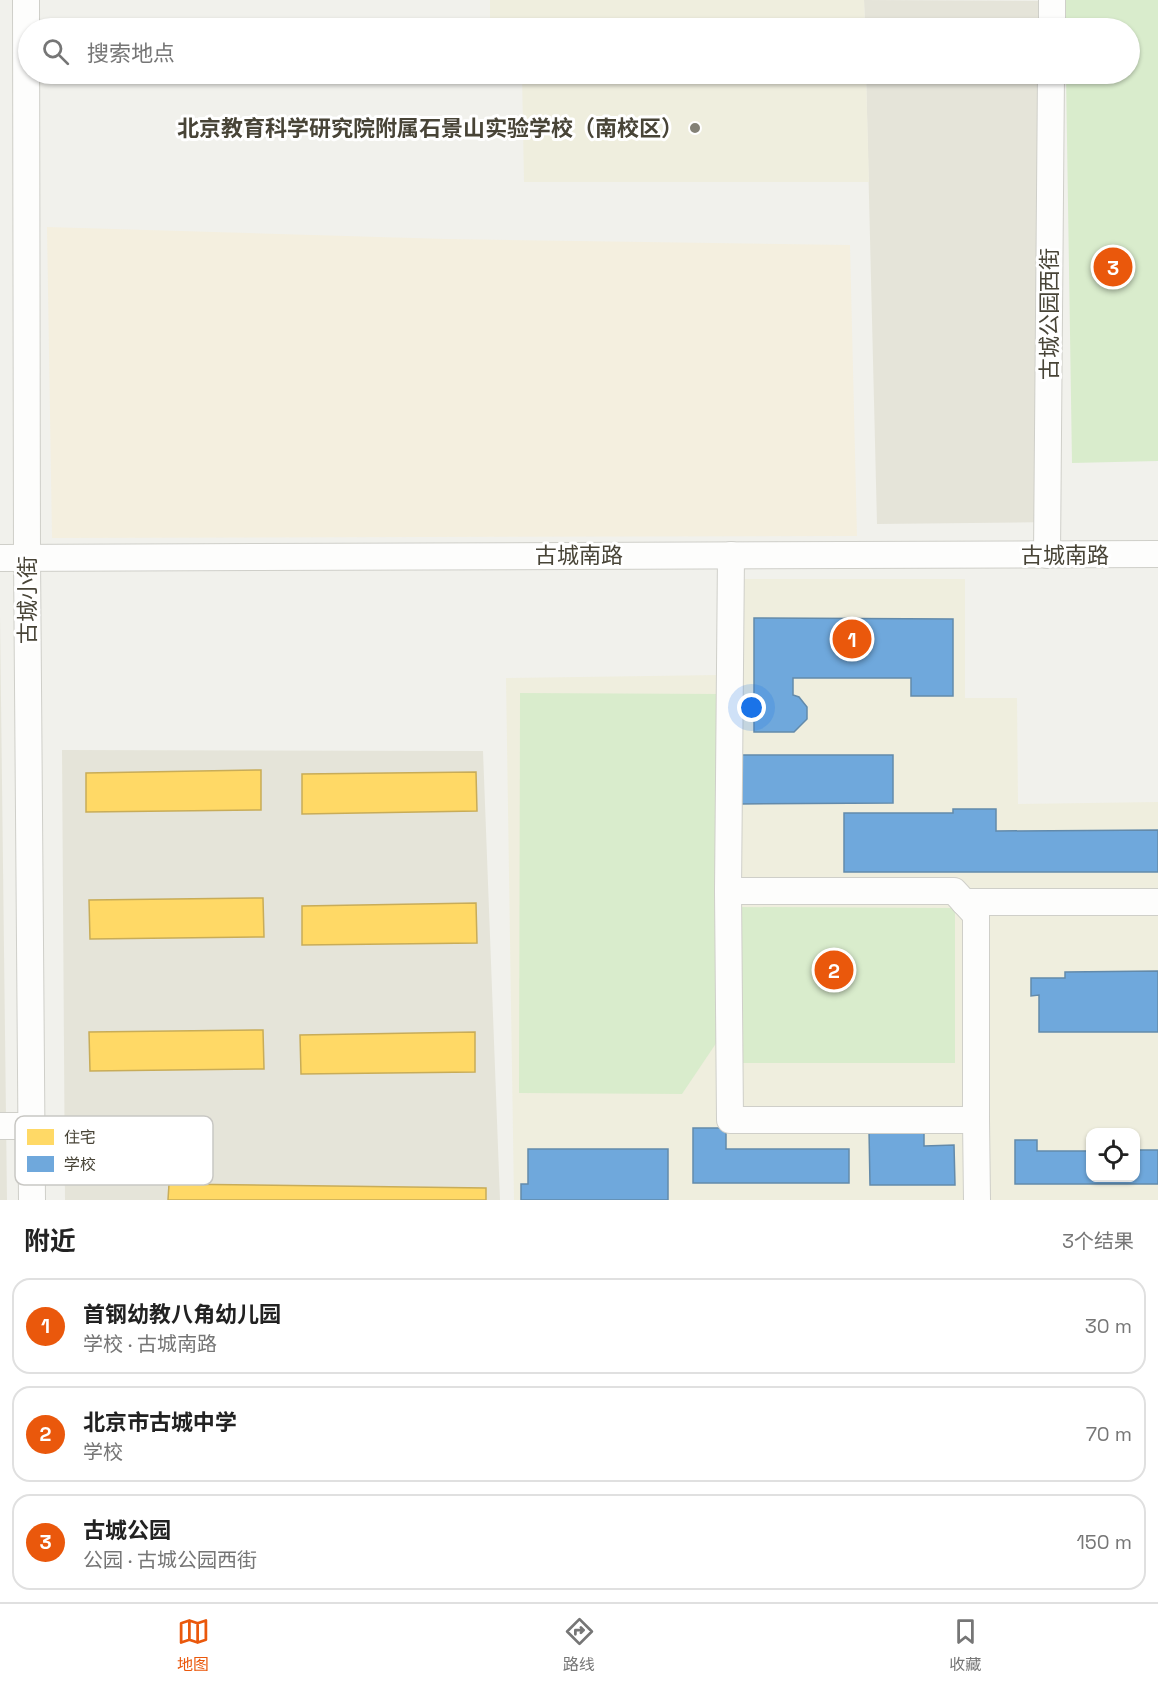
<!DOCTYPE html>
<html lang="zh">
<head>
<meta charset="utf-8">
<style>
	body { margin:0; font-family:"Space Grotesk","Noto Sans SC",sans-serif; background:#f6f6f6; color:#222 }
	.controls { position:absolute; right:18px; bottom:18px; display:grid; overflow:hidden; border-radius:12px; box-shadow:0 2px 4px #0004 }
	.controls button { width:54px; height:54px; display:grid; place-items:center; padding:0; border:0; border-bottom:2px solid #e0e0e0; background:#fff; color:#222; font:30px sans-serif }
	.you { position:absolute; left:752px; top:708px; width:21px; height:21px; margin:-15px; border:4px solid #fff; border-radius:50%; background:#1a73e8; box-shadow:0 0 0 9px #1a73e833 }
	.badge { display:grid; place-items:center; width:39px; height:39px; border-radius:50%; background:#ea580c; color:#fff; font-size:20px; font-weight:700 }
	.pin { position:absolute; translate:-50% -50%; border:3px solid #fff; box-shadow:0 2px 6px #0006 }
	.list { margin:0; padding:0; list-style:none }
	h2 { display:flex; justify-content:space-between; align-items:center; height:78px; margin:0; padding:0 24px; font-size:26px }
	h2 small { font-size:20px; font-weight:400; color:#767676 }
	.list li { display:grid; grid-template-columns:39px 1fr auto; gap:18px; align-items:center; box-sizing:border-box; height:96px; margin:0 12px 12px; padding:0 12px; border:2px solid #e0e0e0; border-radius:18px }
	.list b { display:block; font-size:22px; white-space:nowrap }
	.list p { margin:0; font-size:20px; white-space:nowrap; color:#767676 }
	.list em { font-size:20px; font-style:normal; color:#767676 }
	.icon { flex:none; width:33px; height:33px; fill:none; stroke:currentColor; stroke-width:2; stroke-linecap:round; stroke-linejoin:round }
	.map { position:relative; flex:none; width:1158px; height:1200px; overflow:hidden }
	.search { position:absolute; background:#fff; box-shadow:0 2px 4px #0004; left:18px; right:18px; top:18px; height:66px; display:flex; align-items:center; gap:15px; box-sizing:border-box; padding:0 21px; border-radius:33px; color:#767676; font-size:22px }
	.sheet { height:402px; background:#fff }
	nav { display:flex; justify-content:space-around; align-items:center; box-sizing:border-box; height:84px; border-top:2px solid #e0e0e0; background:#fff; font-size:16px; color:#767676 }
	nav a { display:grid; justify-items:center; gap:3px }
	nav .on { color:#ea580c }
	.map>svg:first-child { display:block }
	.residential { fill:#e5e4d9 }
	.commercial { fill:#f4efdf }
	.education { fill:#efeede; fill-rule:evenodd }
	.green { fill:#d9eccc }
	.homes { fill:#ffd966; stroke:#c8ac58; stroke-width:1.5 }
	.schools { fill:#6fa8dc; stroke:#638aaa; stroke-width:1.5 }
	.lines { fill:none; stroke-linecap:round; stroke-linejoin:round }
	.minor-casing { stroke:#cfcfc9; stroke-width:28 }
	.minor { stroke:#fdfdfc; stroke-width:26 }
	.poi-dot { fill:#838176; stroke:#fff; stroke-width:2 }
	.labels { text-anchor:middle; stroke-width:6; stroke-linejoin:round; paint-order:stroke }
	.poi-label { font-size:22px; font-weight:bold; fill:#484437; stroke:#fff; text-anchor:end }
	.street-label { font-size:22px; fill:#484437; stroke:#fff }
	.key { fill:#fff; stroke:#c8c7c3; stroke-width:1.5 }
	.key-label { font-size:16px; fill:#484437 }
</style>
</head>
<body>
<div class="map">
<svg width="1158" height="1200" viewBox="0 0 1158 1200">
	<rect width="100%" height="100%" fill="#f1f1ec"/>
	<g class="residential">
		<polygon points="864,0 1050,1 1050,28 865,28"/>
		<polygon points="866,74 1051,74 1054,522 877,524"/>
		<polygon points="0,615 7,1200 0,1200"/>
		<polygon points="62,750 483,751 500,1200 65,1200"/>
	</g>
	<polygon class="commercial" points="47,227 446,239 850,245 857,536 52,538"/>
	<g class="education">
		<polygon points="490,0 864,0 865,28 490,28"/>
		<polygon points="522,74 866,74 869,182 524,182"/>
		<path d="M720,579H965V698H1017L1018,804L1158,802V1200H514L506,678L720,675ZM1090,1132H1136V1178H1090Z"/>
	</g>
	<g class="green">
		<polygon points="1064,0 1158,0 1158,461 1072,463 1066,74 1130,74 1130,28 1065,28"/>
		<polygon points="520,693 720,694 719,1039 682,1094 519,1093"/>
		<polygon points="735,907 955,908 955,1063 735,1063"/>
	</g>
	<g class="homes">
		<polygon points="261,770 261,810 86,812 86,773"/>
		<polygon points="476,772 477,811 302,814 302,774"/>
		<polygon points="263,898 264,937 90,939 89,900"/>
		<polygon points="476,903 477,943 302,945 302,906"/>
		<polygon points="263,1030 264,1069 90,1071 89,1032"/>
		<polygon points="475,1032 475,1072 301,1074 300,1035"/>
		<polygon points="169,1184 486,1188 486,1200 168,1200"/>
	</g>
	<g class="schools">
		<polygon points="754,618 953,619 953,696 911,696 911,678 793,678 793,695 799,697 807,707 807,719 794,732 754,732"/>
		<polygon points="740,755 893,755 893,803 740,804"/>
		<polygon points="953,809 996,809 996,831 1158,830 1158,872 844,872 844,813 953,813"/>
		<polygon points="1158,971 1158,1032 1039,1032 1039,995 1031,996 1031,978 1065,978 1065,972"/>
		<polygon points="693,1128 726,1128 726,1149 849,1149 849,1183 693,1183"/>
		<polygon points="924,1129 924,1146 954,1145 955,1185 870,1185 869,1130"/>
		<polygon points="1015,1140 1037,1140 1037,1151 1090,1151 1090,1178 1136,1178 1136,1150 1158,1150 1158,1184 1015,1184"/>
		<polygon points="528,1149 668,1149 668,1200 521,1200 521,1184 528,1184"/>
	</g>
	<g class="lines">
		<defs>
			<g id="minor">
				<polyline points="26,0 27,557 32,1200"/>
				<polyline points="1052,28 1052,0"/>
				<polyline points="1047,555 1051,74"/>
				<polyline points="0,558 1158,554"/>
				<polyline points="728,891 954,891 976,915 976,1120 730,1120 728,891 731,555"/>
				<polyline points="964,902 1158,902"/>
				<polyline points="976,1120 977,1200"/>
				<polyline points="0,1126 32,1126"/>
			</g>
		</defs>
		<use href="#minor" class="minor-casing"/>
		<use href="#minor" class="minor"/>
	</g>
	<circle class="poi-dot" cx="695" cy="128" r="6"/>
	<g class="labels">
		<g class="poi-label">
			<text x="683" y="136">北京教育科学研究院附属石景山实验学校（南校区）</text>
		</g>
		<g class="street-label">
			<text transform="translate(1049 314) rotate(-90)" y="8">古城公园西街</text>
			<text x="579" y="563">古城南路</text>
			<text x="1065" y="563">古城南路</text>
			<text transform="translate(27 600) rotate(-90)" y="8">古城小街</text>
		</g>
	</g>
	<rect x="15" y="1116" width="198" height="69" rx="9" class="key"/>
	<rect x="27" y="1129" width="27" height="16" fill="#ffd966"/>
	<rect x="27" y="1156" width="27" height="16" fill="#6fa8dc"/>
	<g class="key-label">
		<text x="64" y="1143">住宅</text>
		<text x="64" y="1170">学校</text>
	</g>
</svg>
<div class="controls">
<button><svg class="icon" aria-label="locate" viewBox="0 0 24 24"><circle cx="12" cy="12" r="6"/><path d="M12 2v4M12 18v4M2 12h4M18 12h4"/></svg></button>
</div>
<div class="you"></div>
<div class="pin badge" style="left:852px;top:639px">1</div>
<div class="pin badge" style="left:834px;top:970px">2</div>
<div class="pin badge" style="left:1113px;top:267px">3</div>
<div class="search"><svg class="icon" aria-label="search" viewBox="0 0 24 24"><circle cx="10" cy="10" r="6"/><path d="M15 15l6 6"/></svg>搜索地点</div>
</div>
<section class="sheet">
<h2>附近<small>3个结果</small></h2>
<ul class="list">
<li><span class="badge">1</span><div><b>首钢幼教八角幼儿园</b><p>学校 · 古城南路</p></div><em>30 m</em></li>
<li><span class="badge">2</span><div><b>北京市古城中学</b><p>学校</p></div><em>70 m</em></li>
<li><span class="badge">3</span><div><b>古城公园</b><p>公园 · 古城公园西街</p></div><em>150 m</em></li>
</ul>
</section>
<nav>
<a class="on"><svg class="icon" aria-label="map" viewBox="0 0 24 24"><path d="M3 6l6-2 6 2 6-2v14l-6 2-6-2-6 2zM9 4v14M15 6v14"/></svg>地图</a>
<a><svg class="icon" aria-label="directions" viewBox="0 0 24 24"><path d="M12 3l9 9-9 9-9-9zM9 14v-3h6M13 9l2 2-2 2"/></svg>路线</a>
<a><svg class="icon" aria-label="saved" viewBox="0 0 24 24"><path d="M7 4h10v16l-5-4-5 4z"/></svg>收藏</a>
</nav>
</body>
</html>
